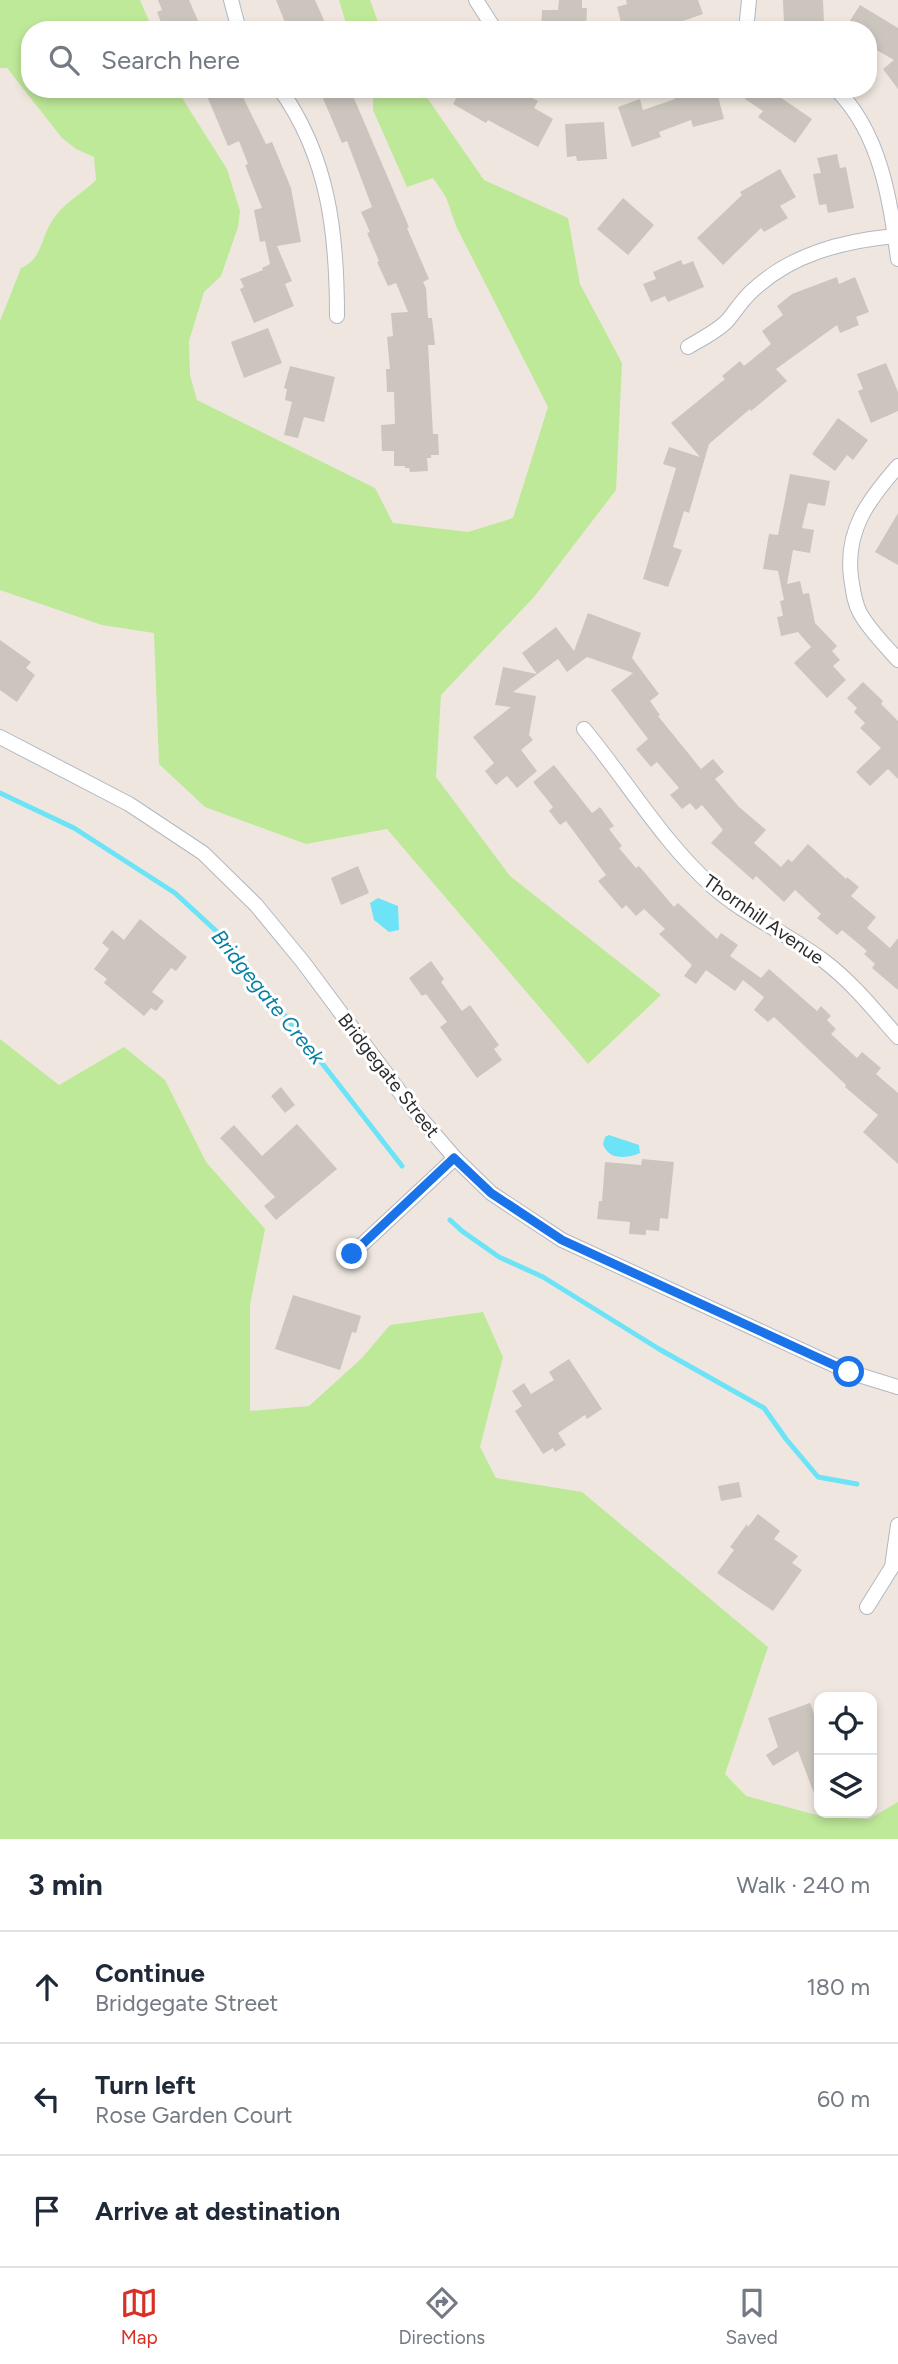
<!DOCTYPE html>
<html lang="en">
<head>
<meta charset="utf-8">
<style>
	body { margin:0; font-family:Figtree,sans-serif; background:#f6f6f7; color:#1f2937 }
	.controls { position:absolute; right:21px; bottom:21px; display:grid; overflow:hidden; border-radius:14px; box-shadow:0 4px 10px #0003 }
	.controls button { width:63px; height:63px; display:grid; place-items:center; padding:0; border:0; border-bottom:2px solid #e0e1e3; background:#fff; color:#1f2937; font:35px sans-serif }
	.stop { position:absolute; width:21px; height:21px; margin:-16px; border:5px solid #1a73e8; border-radius:50%; background:#fff }
	.stop.end { background:#1a73e8; border-color:#fff; box-shadow:0 2px 7px #0008 }
	.list { margin:0; padding:0; list-style:none }
	h2 { display:flex; justify-content:space-between; align-items:center; height:91px; margin:0; padding:0 28px; font-size:30px }
	h2 small { font-size:23px; font-weight:400; color:#747a83 }
	.list li { display:grid; grid-template-columns:46px 1fr auto; gap:21px; align-items:center; box-sizing:border-box; height:112px; padding:0 28px; border-top:2px solid #e0e1e3 }
	.list b { display:block; font-size:26px; white-space:nowrap }
	.list p { margin:0; font-size:23px; white-space:nowrap; color:#747a83 }
	.list em { font-size:23px; font-style:normal; color:#747a83 }
	.icon { flex:none; width:38px; height:38px; fill:none; stroke:currentColor; stroke-width:2; stroke-linecap:round; stroke-linejoin:round }
	.map { position:relative; flex:none; width:898px; height:1839px; overflow:hidden }
	.search { position:absolute; background:#fff; box-shadow:0 4px 10px #0003; left:21px; right:21px; top:21px; height:77px; display:flex; align-items:center; gap:18px; box-sizing:border-box; padding:0 24px; border-radius:28px; color:#747a83; font-size:26px }
	.sheet { height:427px; background:#fff }
	nav { display:flex; justify-content:space-around; align-items:center; box-sizing:border-box; height:98px; border-top:2px solid #e0e1e3; background:#fff; font-size:19px; color:#747a83 }
	nav a { display:grid; justify-items:center; gap:4px }
	nav .on { color:#d93025 }
	.map>svg:first-child { display:block }
	.green { fill:#bee999 }
	.water { fill:#6de3f7 }
	.lines { fill:none; stroke-linecap:round; stroke-linejoin:round }
	.stream { stroke:#6de3f7; stroke-width:5 }
	.building { fill:#cbc5be }
	.street-casing { stroke:#b3b7c1; stroke-width:16 }
	.street { stroke:#fff; stroke-width:14 }
	.route { stroke:#1a73e8; stroke-width:9 }
	.labels { text-anchor:middle; stroke-width:6; stroke-linejoin:round; paint-order:stroke }
	.street-label { font-size:19px; fill:#2d2d2d; stroke:#fff }
	.water-label { font-size:21px; font-style:italic; fill:#0680a2; stroke:#fff }
</style>
</head>
<body>
<div class="map">
<svg width="898" height="1839" viewBox="0 0 898 1839">
	<rect width="100%" height="100%" fill="#efe7df"/>
	<g class="green">
		<path d="M0,0H140L153,30H30V89H179L184,101L227,169L240,211L238,227L221,276L204,292L189,341L190,375L197,400L375,488L393,523L468,532L513,518L548,407L456,226L446,197L433,178L407,187L373,110V89H421L484,180L568,218L580,284L622,363L616,490L534,597L441,695L436,777L510,876L661,995L588,1064L387,829L306,844L205,807L159,764L154,633L102,625L0,590V321L21,268C43,259 41,235 54,218C64,203 84,192 96,180L94,157L76,149L62,138L7,68H0Z"/>
		<polygon points="339,0 370,0 381,30 348,30"/>
		<polygon points="0,1039 59,1085 124,1047 165,1080 206,1162 265,1229 250,1305 250,1411 309,1406 361,1359 390,1325 483,1312 503,1357 480,1447 496,1478 582,1492 768,1647 725,1774 746,1796 824,1817 869,1819 898,1802 898,1839 0,1839"/>
	</g>
	<g class="water">
		<polygon points="378,898 398,906 399,930 389,932 374,920 370,903"/>
		<path d="M609,1135L639,1145L640,1153C626,1159 608,1160 603,1144L605,1137Z"/>
	</g>
	<g class="lines">
		<g class="stream">
			<polyline points="0,793 74,828 175,893 227,941 402,1166"/>
			<polyline points="450,1220 462,1231 499,1257 543,1277 659,1349 764,1408 786,1439 818,1477 857,1484"/>
		</g>
	</g>
	<g class="building">
		<polygon points="158,0 189,0 202,30 164,30 157,12 162,10"/>
		<polygon points="276,0 315,0 326,25 314,30 288,30"/>
		<polygon points="559,0 582,0 582,8 587,8 586,30 541,29 542,10 558,10"/>
		<polygon points="626,0 698,0 703,14 666,27 666,30 623,30 617,7 627,4"/>
		<polygon points="783,0 823,0 824,23 784,25"/>
		<polygon points="860,5 898,28 898,89 883,69 894,60 868,45 868,30 844,30"/>
		<polygon points="204,89 239,89 266,144 272,142 291,188 301,242 277,246 292,281 285,284 294,306 254,323 240,289 244,287 240,279 263,270 262,268 270,264 265,241 260,242 254,210 262,208 245,165 248,164 239,141 228,146"/>
		<polygon points="319,89 350,89 409,227 407,228 429,279 423,282 426,288 428,318 432,318 435,345 428,345 433,434 438,434 439,455 431,455 431,458 427,458 428,471 410,472 409,468 405,468 405,466 394,466 394,451 382,451 381,425 395,424 394,392 387,392 386,369 390,369 387,337 393,336 391,313 408,312 396,283 388,286 377,262 379,261 367,233 370,232 361,212 372,207 347,141 342,143"/>
		<polygon points="461,89 505,89 519,97 521,92 538,101 534,108 553,119 538,147 488,120 486,123 453,104"/>
		<polygon points="672,89 716,89 724,119 693,127 691,120 659,132 661,137 632,147 618,107 640,99 643,110 675,99"/>
		<polygon points="752,89 768,89 812,119 795,143 758,117 763,111 745,99"/>
		<polygon points="604,122 607,159 577,161 576,156 567,157 565,124"/>
		<polygon points="837,154 840,168 846,167 854,208 828,213 826,204 819,205 813,174 821,173 817,158"/>
		<polygon points="780,169 796,197 780,206 788,218 764,232 761,228 723,265 697,238 742,195 740,192"/>
		<polygon points="623,198 654,225 628,255 597,229"/>
		<polygon points="681,260 683,265 693,261 704,287 668,302 665,296 651,302 643,284 656,279 653,272"/>
		<polygon points="837,277 839,284 855,277 869,312 856,317 859,325 840,333 837,325 776,369 787,381 751,411 750,409 709,444 689,513 684,511 673,547 682,550 668,587 643,579 676,468 663,464 669,447 700,457 671,423 725,379 722,376 740,361 744,366 771,344 762,331 783,315 777,306 792,294"/>
		<polygon points="268,328 282,363 244,378 231,342"/>
		<polygon points="886,363 898,392 898,411 871,423 858,391 863,389 857,374"/>
		<polygon points="290,366 335,377 324,422 304,417 298,438 284,435 292,402 285,400 287,389 284,388"/>
		<polygon points="838,418 868,440 853,460 847,455 835,471 812,454"/>
		<polygon points="790,474 830,481 825,506 808,503 802,528 814,530 810,553 793,550 787,584 800,581 803,594 809,593 815,623 837,646 832,651 840,660 833,666 846,680 827,698 794,663 811,647 798,632 781,636 777,617 783,616 780,601 784,600 778,571 763,569 769,534 778,535"/>
		<polygon points="898,513 898,565 875,552"/>
		<polygon points="588,613 641,633 632,658 659,694 650,701 660,715 658,716 701,769 713,759 724,772 715,779 739,807 766,830 754,843 781,867 788,859 792,862 808,844 846,879 847,877 859,887 851,896 876,917 867,928 890,948 898,938 898,990 872,968 875,964 864,954 867,951 842,930 837,935 817,918 821,914 795,890 784,902 756,876 753,880 711,843 723,830 702,805 696,810 690,803 682,809 670,795 679,788 657,762 651,767 636,749 648,739 611,690 633,673 587,657 567,672 558,659 513,692 536,696 529,735 533,740 521,750 537,771 517,788 507,776 496,785 485,771 494,763 473,737 511,707 495,705 503,667 537,674 522,653 556,627 574,651"/>
		<polygon points="0,640 31,662 26,668 35,675 17,702 0,690"/>
		<polygon points="863,682 883,701 881,704 898,721 898,779 888,769 870,786 856,772 881,748 860,728 865,723 854,712 857,708 847,698"/>
		<polygon points="554,765 592,813 600,807 614,826 609,829 622,846 619,848 636,868 639,866 674,907 678,903 717,939 721,933 738,945 730,956 761,978 769,969 817,1011 821,1006 831,1016 827,1020 836,1029 831,1034 857,1058 862,1052 881,1068 876,1074 898,1093 898,1164 863,1132 878,1115 845,1087 846,1085 774,1017 768,1022 754,1010 764,997 743,980 735,991 706,970 696,984 684,976 692,965 659,934 665,929 644,909 636,916 626,905 622,909 598,881 606,875 566,821 560,825 549,811 553,807 533,782"/>
		<polygon points="358,866 369,893 341,905 331,878"/>
		<polygon points="140,919 187,957 176,971 171,968 152,992 164,1001 156,1011 151,1008 144,1016 104,983 107,979 94,969 109,949 102,943 112,930 124,940"/>
		<polygon points="431,961 444,979 441,982 462,1011 470,1005 499,1045 494,1049 502,1060 477,1078 440,1027 447,1022 426,994 422,996 409,978"/>
		<polygon points="281,1087 295,1105 285,1113 271,1096"/>
		<polygon points="297,1124 337,1169 276,1220 264,1206 275,1197 220,1138 234,1125 262,1156"/>
		<polygon points="642,1159 674,1162 668,1219 660,1218 659,1231 646,1230 646,1235 629,1234 630,1222 597,1219 599,1201 602,1201 605,1162 641,1165"/>
		<polygon points="293,1295 361,1316 356,1333 352,1332 340,1370 275,1349"/>
		<polygon points="569,1359 602,1409 587,1419 585,1415 558,1433 566,1445 555,1452 553,1448 543,1454 515,1411 522,1406 512,1391 524,1383 531,1394 554,1380 549,1372"/>
		<polygon points="739,1482 742,1497 721,1501 718,1486"/>
		<polygon points="758,1514 780,1531 774,1539 798,1556 792,1563 802,1570 773,1611 717,1573 734,1550 730,1547 747,1524 748,1527"/>
		<polygon points="810,1703 819,1728 818,1804 798,1751 773,1766 766,1755 778,1747 768,1718"/>
	</g>
	<g class="lines">
		<defs>
			<g id="street">
				<polyline points="231,0 239,30"/>
				<polyline points="476,0 495,30"/>
				<polyline points="746,30 749,0"/>
				<path d="M280,89C329,158 337,234 337,316"/>
				<path d="M836,89C881,134 890,200 898,259"/>
				<path d="M688,347C701,339 718,331 728,320C736,310 743,299 752,291C791,254 843,241 895,236"/>
				<path d="M898,466C869,499 845,530 851,577C853,590 854,602 860,613C870,631 885,645 898,660"/>
				<path d="M584,729C627,781 662,841 712,886C746,916 788,934 824,961C852,982 875,1011 898,1037"/>
				<polyline points="0,737 129,804 203,853 256,905 303,962 411,1107 455,1158 491,1193 562,1240 849,1372 898,1387"/>
				<polyline points="352,1254 455,1158"/>
				<polyline points="867,1607 892,1567 898,1525"/>
			</g>
		</defs>
		<use href="#street" class="street-casing"/>
		<use href="#street" class="street"/>
	</g>
	<g class="lines">
		<polyline class="route" points="352,1254 454,1158 491,1193 562,1240 849,1372"/>
	</g>
	<g class="labels">
		<g class="street-label">
			<text transform="translate(764 919) rotate(35)" y="7">Thornhill Avenue</text>
			<text transform="translate(389 1075) rotate(52)" y="7">Bridgegate Street</text>
		</g>
		<g class="water-label">
			<text transform="translate(268 997) rotate(51)" y="7">Bridgegate Creek</text>
		</g>
	</g>
</svg>
<div class="controls">
<button><svg class="icon" aria-label="locate" viewBox="0 0 24 24"><circle cx="12" cy="12" r="6"/><path d="M12 2v4M12 18v4M2 12h4M18 12h4"/></svg></button>
<button><svg class="icon" aria-label="layers" viewBox="0 0 24 24"><path d="M12 4l9 5-9 5-9-5zM3 14l9 5 9-5"/></svg></button>
</div>
<div class="stop" style="left:849px;top:1372px"></div>
<div class="stop end" style="left:352px;top:1254px"></div>
<div class="search"><svg class="icon" aria-label="search" viewBox="0 0 24 24"><circle cx="10" cy="10" r="6"/><path d="M15 15l6 6"/></svg>Search here</div>
</div>
<section class="sheet">
<h2>3 min<small>Walk · 240 m</small></h2>
<ul class="list">
<li><svg class="icon" aria-label="ahead" viewBox="0 0 24 24"><path d="M12 20V5M6 11l6-6 6 6"/></svg><div><b>Continue</b><p>Bridgegate Street</p></div><em>180 m</em></li>
<li><svg class="icon" aria-label="left" viewBox="0 0 24 24"><path d="M17 20v-9H6M10 6l-5 5 5 5"/></svg><div><b>Turn left</b><p>Rose Garden Court</p></div><em>60 m</em></li>
<li><svg class="icon" aria-label="arrive" viewBox="0 0 24 24"><path d="M6 21V4h12l-3 4 3 4H6"/></svg><div><b>Arrive at destination</b></div></li>
</ul>
</section>
<nav>
<a class="on"><svg class="icon" aria-label="map" viewBox="0 0 24 24"><path d="M3 6l6-2 6 2 6-2v14l-6 2-6-2-6 2zM9 4v14M15 6v14"/></svg>Map</a>
<a><svg class="icon" aria-label="directions" viewBox="0 0 24 24"><path d="M12 3l9 9-9 9-9-9zM9 14v-3h6M13 9l2 2-2 2"/></svg>Directions</a>
<a><svg class="icon" aria-label="saved" viewBox="0 0 24 24"><path d="M7 4h10v16l-5-4-5 4z"/></svg>Saved</a>
</nav>
</body>
</html>
